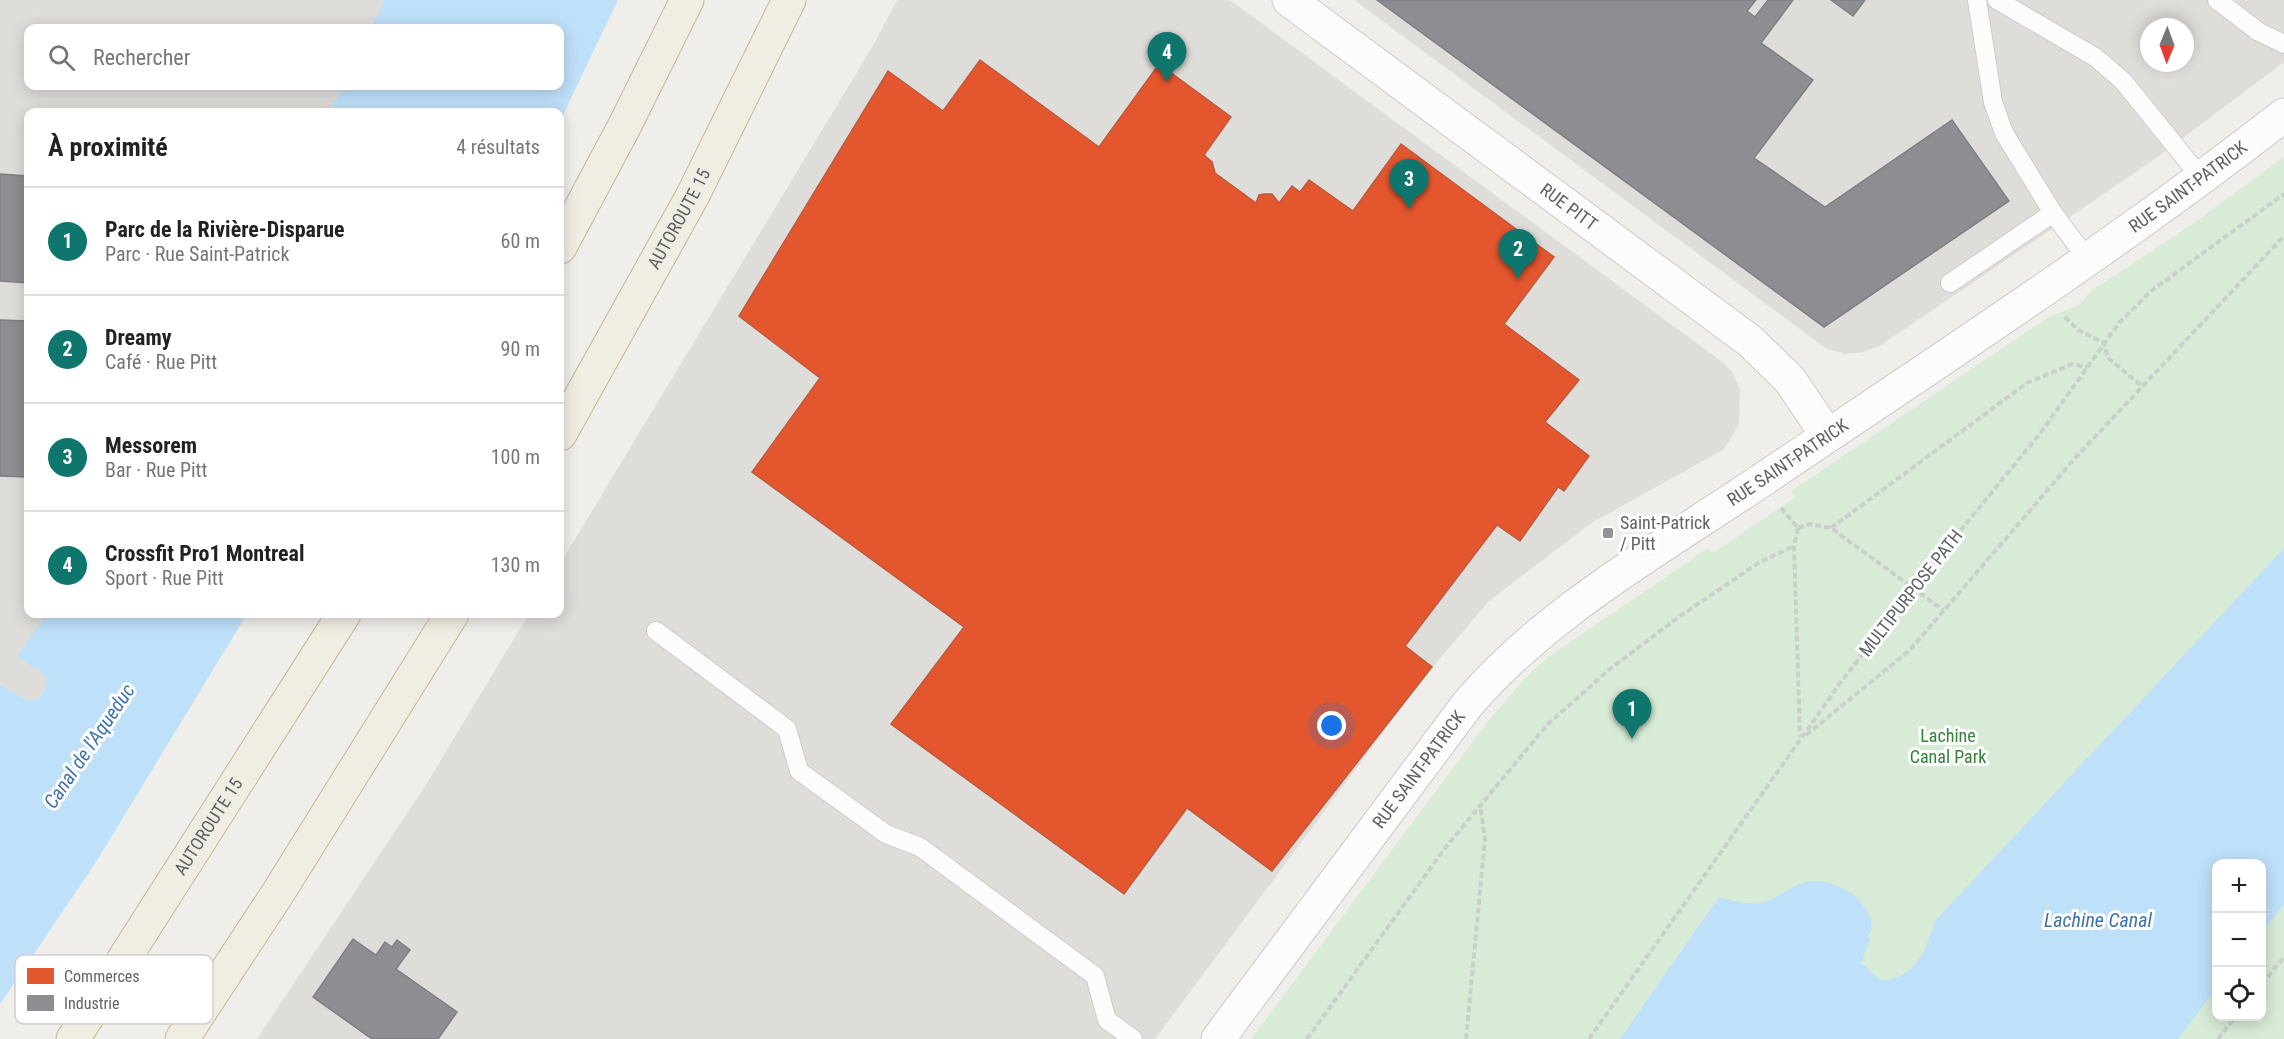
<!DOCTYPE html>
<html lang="fr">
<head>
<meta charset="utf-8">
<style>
	body { margin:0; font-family:"Roboto Condensed",sans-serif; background:#f6f6f6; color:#222 }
	.controls { position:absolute; right:18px; bottom:18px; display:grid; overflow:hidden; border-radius:12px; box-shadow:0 3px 15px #0003 }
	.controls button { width:54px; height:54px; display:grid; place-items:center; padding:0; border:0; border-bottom:2px solid #e0e0e0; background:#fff; color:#222; font:30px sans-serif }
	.compass { position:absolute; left:2140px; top:18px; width:54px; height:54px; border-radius:50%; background:#fff; box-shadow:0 3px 15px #0003; rotate:181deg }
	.you { position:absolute; left:1332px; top:726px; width:21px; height:21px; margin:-15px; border:4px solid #fff; border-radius:50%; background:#1a73e8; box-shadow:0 0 0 9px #1a73e833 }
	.badge { display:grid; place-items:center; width:39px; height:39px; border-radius:50%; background:#0f766e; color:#fff; font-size:20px; font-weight:700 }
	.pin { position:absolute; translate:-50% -50px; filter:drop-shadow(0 2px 3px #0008) }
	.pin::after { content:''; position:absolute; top:32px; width:21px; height:18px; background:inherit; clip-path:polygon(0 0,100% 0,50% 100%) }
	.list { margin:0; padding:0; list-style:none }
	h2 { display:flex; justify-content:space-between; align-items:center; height:78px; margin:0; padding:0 24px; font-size:26px }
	h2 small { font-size:20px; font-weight:400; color:#767676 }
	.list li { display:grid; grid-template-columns:39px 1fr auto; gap:18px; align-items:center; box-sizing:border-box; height:108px; padding:0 24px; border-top:2px solid #e0e0e0 }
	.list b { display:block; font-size:22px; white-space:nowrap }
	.list p { margin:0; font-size:20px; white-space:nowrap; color:#767676 }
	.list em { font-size:20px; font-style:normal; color:#767676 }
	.icon { flex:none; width:33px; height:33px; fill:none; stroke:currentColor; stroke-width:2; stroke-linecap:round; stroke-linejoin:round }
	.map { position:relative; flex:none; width:2284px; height:1039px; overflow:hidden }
	.search { position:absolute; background:#fff; box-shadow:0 3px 15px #0003; left:24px; top:24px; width:540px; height:66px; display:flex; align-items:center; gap:15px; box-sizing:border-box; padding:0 21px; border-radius:12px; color:#767676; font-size:22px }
	.panel { position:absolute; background:#fff; box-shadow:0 3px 15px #0003; left:24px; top:108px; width:540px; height:510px; border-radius:12px }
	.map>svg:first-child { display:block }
	.industrial { fill:#dfddda; fill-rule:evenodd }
	.green { fill:#d8ebd6; fill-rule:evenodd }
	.water { fill:#bfe0f9 }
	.shops { fill:#e4572e; stroke:#bc5b3f; stroke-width:1.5 }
	.industry { fill:#8d8d92; stroke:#7f8085; stroke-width:1.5 }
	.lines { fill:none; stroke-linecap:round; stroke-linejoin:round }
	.service-casing { stroke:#cbcccc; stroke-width:20 }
	.minor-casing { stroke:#cbcccc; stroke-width:35 }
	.secondary-casing { stroke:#cacacb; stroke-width:35 }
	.motorway-casing { stroke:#c8b996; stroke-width:35 }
	.path { stroke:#cacfcc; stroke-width:4; stroke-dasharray:6 3; stroke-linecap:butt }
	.service { stroke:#fdfcfc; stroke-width:18 }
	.minor { stroke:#fdfcfc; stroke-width:33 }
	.secondary { stroke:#fdfcfc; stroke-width:33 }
	.motorway { stroke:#f0ede3; stroke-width:33 }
	.poi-dot { fill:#919496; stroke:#fff; stroke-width:2 }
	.labels { text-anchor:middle; stroke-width:6; stroke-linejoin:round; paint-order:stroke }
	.street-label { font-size:18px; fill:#5f6368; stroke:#fff }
	.poi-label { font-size:18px; fill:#5f6368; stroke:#fff; text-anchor:start }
	.park-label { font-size:18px; fill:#348238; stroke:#fff }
	.water-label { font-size:20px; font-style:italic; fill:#4174aa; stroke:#fff }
	.key { fill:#fff; stroke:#cfd0d2; stroke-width:1.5 }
	.key-label { font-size:16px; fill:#5f6368 }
</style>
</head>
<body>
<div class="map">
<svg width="2284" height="1039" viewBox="0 0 2284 1039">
	<rect width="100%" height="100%" fill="#efeeea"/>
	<g class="industrial">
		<polygon points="0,0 384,0 371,28 28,28 28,86 343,86 329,112 28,112 28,614 46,614 18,657 45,675 48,683 39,699 27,700 0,684"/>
		<polygon points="897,0 1230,0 1725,364 1732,372 1740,390 1739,424 1724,449 1590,524 1489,601 1425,676 1155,1039 257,1039 424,788 529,614 560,614 560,564 874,44"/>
		<path d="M1354,0H2284V62L2152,161L1881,345L1864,352L1845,354L1827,349ZM2149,27H2185V63H2149Z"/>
	</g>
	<path class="green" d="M2284,157V1039H1251L1489,720L1530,673L1550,656L1708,548L1713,553L1796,497L1791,491L2049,317L2079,305L2091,291L2191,225ZM2216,864H2262V1016H2216Z"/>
	<g class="water">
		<polygon points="384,0 618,0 560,121 560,112 329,112 343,86 560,86 560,28 371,28"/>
		<path d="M2284,548V905L2262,932V864H2216V989L2178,1039H1620L1719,897C1732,900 1746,905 1760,903C1777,901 1789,885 1806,882C1835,877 1872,899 1872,930L1868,935L1870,940L1861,963L1880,980C1908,980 1919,963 1929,939C1931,932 1934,929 1935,921Z"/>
		<polygon points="46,614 247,614 96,862 0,1004 0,684 27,700 39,699 48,683 45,675 17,657"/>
	</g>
	<polygon class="shops" points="980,60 1099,147 1159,64 1231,117 1204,155 1212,162 1215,173 1256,203 1259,195 1264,194 1272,194 1279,203 1292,186 1300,192 1309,180 1353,211 1401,144 1554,257 1504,324 1579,380 1545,422 1589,456 1564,491 1558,487 1520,541 1497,525 1405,646 1432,667 1272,871 1187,808 1124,894 891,724 964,627 752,472 820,378 739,316 888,71 943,111"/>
	<g class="industry">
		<polygon points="1377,0 1756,0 1747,11 1755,17 1768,0 1793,0 1761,43 1813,80 1754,158 1825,207 1952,120 2009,201 1824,327"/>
		<polygon points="1831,0 1865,0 1853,16"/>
		<polygon points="0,174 28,176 28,283 0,281"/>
		<polygon points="0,320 28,321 28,477 0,476"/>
		<polygon points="353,939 376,955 385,942 392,947 397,940 410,950 396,969 457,1012 438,1039 372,1039 313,997"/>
	</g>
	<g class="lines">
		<defs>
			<g id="service">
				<polyline points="1977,0 1993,102 2004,133 2053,213"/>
				<polyline points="1997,0 2095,57 2123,81 2202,179"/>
				<polyline points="2217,0 2259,32 2284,44"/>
				<polyline points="1950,283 2053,213 2088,260"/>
				<polyline points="656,631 787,729 799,771 886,834 920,847 1095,976 1107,1020 1133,1039"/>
			</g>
			<g id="minor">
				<path id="s1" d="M1289,0L1750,341L1790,380L1827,435"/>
			</g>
			<g id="secondary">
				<path id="s2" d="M1218,1039L1467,705C1548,610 1662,548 1765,478C1940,360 2117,245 2284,115"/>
			</g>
			<g id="motorway">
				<polyline points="560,247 625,125 687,0"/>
				<path id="s3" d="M560,434L693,195L789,0"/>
				<path id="s4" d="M73,1039L344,614"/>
				<polyline points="182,1039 278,893 452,614"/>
			</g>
		</defs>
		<use href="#service" class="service-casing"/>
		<use href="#minor" class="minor-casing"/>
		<use href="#secondary" class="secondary-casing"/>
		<use href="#motorway" class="motorway-casing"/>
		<g class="path">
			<polyline points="2065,317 2078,330 2104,343 2108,358 2142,386"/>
			<polyline points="1781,508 1798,528"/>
			<polyline points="1798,528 1794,546 1800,737"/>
			<polyline points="1798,528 1810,524 1831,528 1943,610"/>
			<polyline points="1831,528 2027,383 2072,364 2087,367"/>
			<polyline points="1806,735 1909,651 2077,456 2284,236"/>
			<polyline points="2262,984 2284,957"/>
			<polyline points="1307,1039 1445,848 1548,724 1610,669 1680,616 1760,562 1794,546"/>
			<polyline points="1466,1039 1485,839 1480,804"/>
			<polyline points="1589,1039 1841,682 1907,596 2042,431 2119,323 2151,291 2284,194"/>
			<polyline points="2218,1039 2236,1016"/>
		</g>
		<use href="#service" class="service"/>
		<use href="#minor" class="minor"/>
		<use href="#secondary" class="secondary"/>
		<use href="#motorway" class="motorway"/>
	</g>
	<rect class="poi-dot" x="1602" y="527" width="12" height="12" rx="3"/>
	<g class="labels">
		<g class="street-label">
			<text dy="6" stroke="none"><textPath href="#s2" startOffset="1306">RUE SAINT-PATRICK</textPath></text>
			<text dy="6" stroke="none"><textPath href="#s1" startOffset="348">RUE PITT</textPath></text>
			<text dy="6" stroke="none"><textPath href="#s3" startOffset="246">AUTOROUTE 15</textPath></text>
			<text dy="6" stroke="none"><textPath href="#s2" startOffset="820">RUE SAINT-PATRICK</textPath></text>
			<text transform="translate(1911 593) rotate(-52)" y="6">MULTIPURPOSE PATH</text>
			<text dy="6" stroke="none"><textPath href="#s2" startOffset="336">RUE SAINT-PATRICK</textPath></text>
			<text dy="6" stroke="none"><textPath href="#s4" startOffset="252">AUTOROUTE 15</textPath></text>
		</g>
		<g class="poi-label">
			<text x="1620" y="529">Saint-Patrick<tspan x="1620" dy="21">/ Pitt</tspan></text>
		</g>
		<g class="park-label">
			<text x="1948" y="742">Lachine<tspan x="1948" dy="21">Canal Park</tspan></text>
		</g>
		<g class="water-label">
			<text transform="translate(89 746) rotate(-56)" y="7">Canal de l'Aqueduc</text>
			<text x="2098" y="927">Lachine Canal</text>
		</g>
	</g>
	<rect x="15" y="955" width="198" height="69" rx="9" class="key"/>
	<rect x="27" y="968" width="27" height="16" fill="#e4572e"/>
	<rect x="27" y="995" width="27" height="16" fill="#8d8d92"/>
	<g class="key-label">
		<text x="64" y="982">Commerces</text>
		<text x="64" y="1009">Industrie</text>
	</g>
</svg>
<div class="controls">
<button>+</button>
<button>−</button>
<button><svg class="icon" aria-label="locate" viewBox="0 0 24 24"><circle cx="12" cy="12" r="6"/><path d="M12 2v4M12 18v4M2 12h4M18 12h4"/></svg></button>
</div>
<svg class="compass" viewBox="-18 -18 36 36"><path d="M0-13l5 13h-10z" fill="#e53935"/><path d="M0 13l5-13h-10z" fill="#767676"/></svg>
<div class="you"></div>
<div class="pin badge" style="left:1632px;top:739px">1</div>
<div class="pin badge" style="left:1518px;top:279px">2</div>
<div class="pin badge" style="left:1409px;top:209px">3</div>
<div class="pin badge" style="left:1167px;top:82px">4</div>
<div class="search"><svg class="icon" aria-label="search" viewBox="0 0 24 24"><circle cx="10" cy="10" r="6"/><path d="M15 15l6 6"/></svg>Rechercher</div>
<section class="panel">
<h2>À proximité<small>4 résultats</small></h2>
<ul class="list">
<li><span class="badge">1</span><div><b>Parc de la Rivière-Disparue</b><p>Parc · Rue Saint-Patrick</p></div><em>60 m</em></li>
<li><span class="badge">2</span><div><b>Dreamy</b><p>Café · Rue Pitt</p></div><em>90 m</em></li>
<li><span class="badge">3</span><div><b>Messorem</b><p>Bar · Rue Pitt</p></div><em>100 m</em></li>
<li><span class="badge">4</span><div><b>Crossfit Pro1 Montreal</b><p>Sport · Rue Pitt</p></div><em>130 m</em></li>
</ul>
</section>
</div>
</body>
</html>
